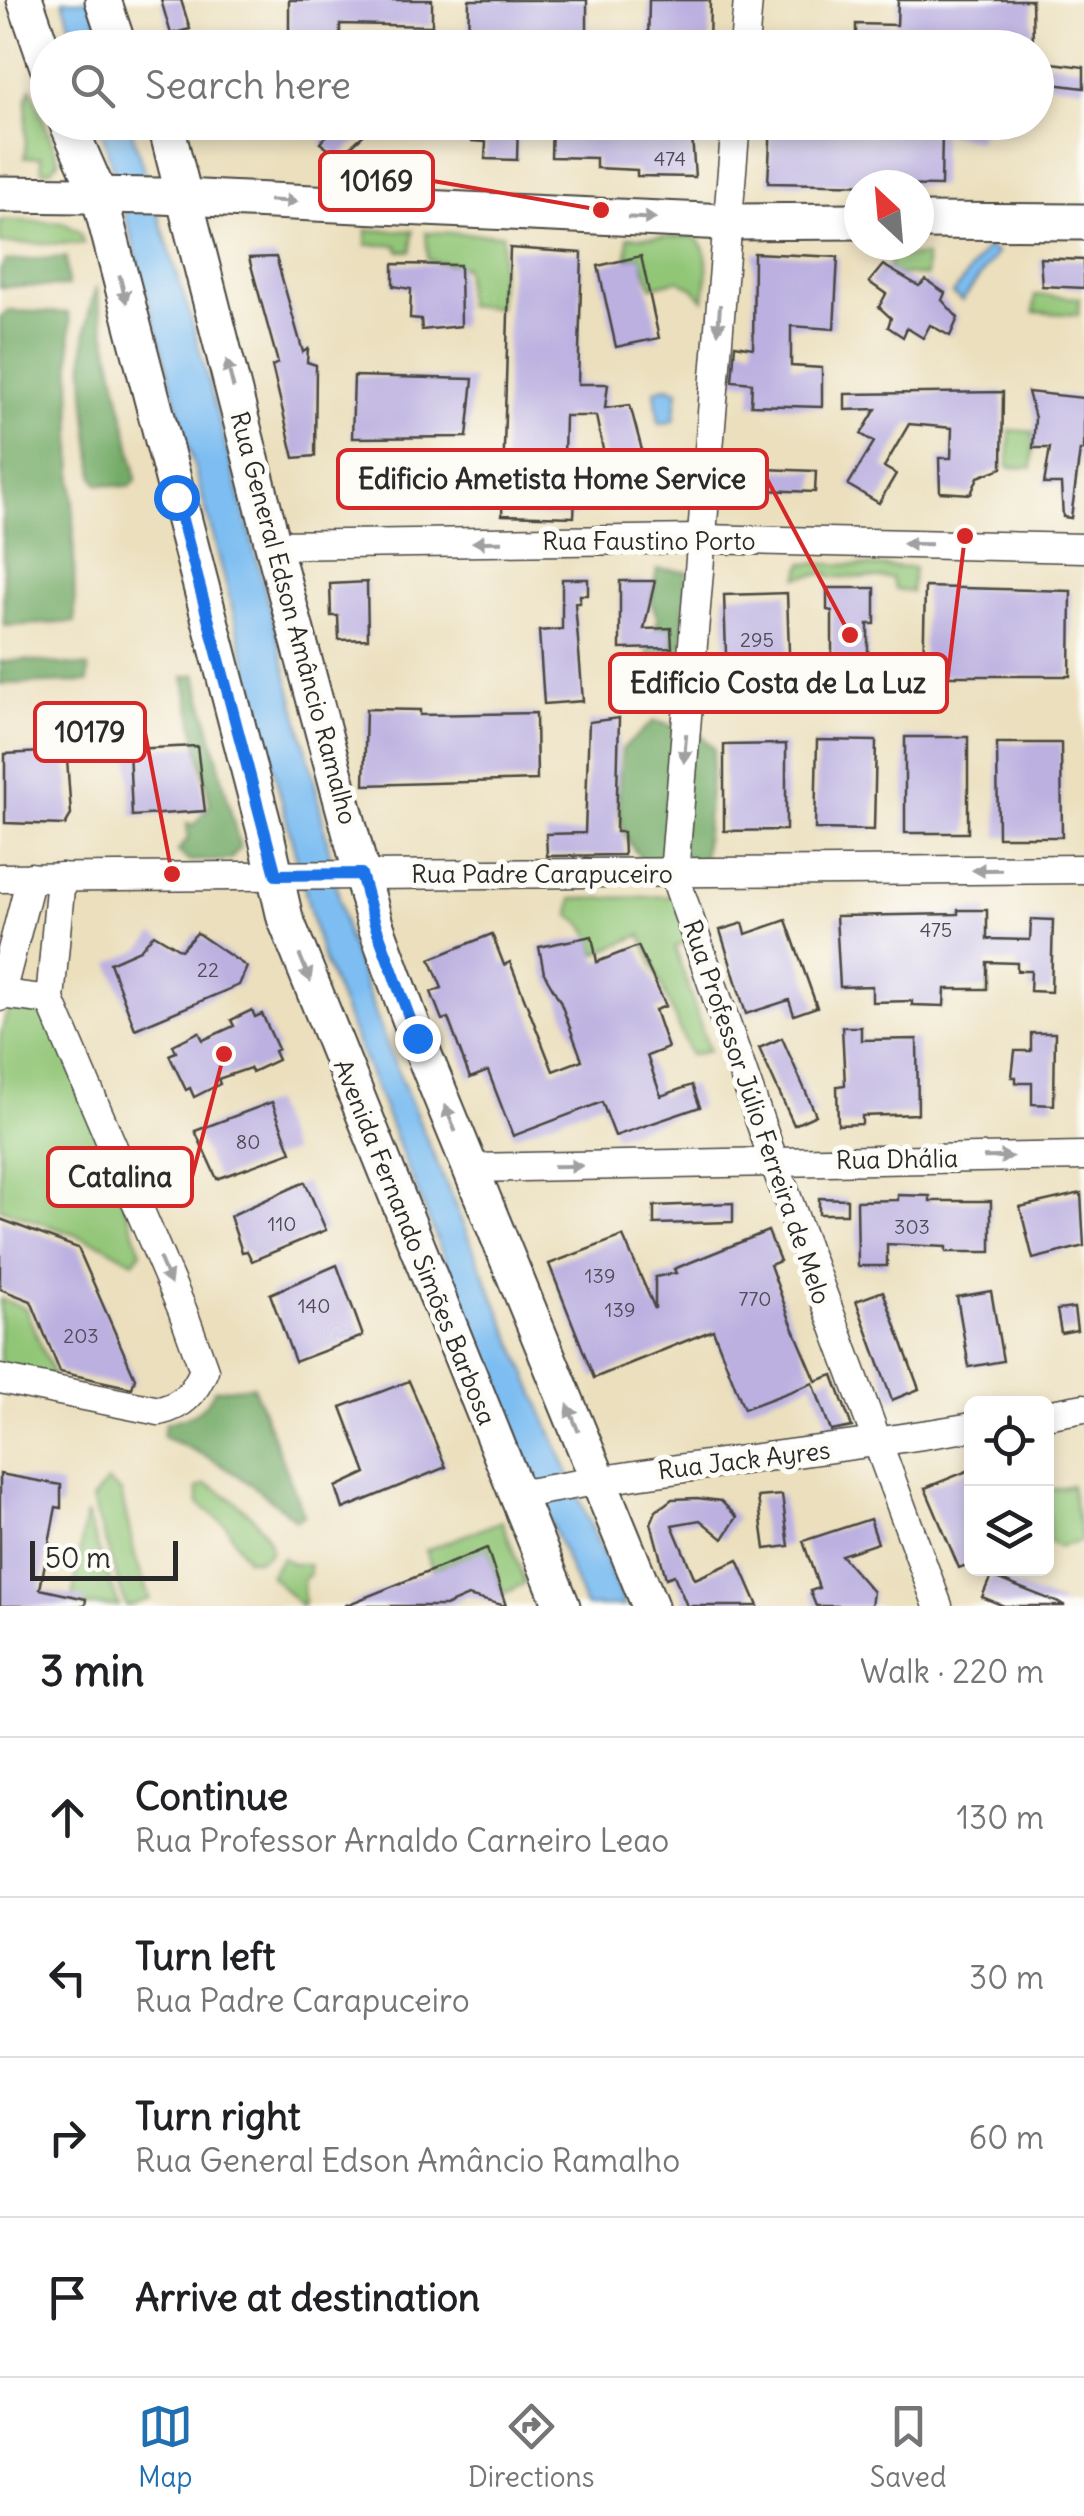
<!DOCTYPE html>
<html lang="en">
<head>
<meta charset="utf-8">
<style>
	body { margin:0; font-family:Delius,sans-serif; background:#f6f6f6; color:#202124 }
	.controls { position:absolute; right:30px; bottom:30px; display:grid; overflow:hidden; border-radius:15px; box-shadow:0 5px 15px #0003 }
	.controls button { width:90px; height:90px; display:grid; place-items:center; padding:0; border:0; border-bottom:2px solid #e0e0e0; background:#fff; color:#202124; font:50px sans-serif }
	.compass { position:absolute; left:844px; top:170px; width:90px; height:90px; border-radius:50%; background:#fff; box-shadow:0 5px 15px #0003; rotate:334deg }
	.scale { position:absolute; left:30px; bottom:25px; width:148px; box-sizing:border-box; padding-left:10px; border:5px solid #2b2b2b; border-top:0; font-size:28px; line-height:35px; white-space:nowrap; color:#2b2b2b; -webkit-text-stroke:8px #fdfcf7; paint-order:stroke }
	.stop { position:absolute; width:30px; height:30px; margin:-22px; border:8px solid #1a73e8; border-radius:50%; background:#fff }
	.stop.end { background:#1a73e8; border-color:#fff; box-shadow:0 2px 10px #0008 }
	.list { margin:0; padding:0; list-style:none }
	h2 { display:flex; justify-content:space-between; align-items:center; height:130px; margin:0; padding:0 40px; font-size:42px }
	h2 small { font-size:32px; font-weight:400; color:#757577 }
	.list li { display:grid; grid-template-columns:65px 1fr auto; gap:30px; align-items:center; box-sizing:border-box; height:160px; padding:0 40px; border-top:2px solid #e0e0e0 }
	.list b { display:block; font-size:38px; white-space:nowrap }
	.list p { margin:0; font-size:32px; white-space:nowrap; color:#757577 }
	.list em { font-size:32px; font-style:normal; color:#757577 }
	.icon { flex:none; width:55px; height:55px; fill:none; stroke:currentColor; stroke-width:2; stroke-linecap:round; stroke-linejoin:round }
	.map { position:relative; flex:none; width:1084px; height:1606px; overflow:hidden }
	.search { position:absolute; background:#fff; box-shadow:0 5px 15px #0003; left:30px; right:30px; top:30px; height:110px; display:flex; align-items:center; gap:25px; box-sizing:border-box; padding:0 35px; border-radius:55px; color:#757577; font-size:38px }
	.sheet { height:770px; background:#fff }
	nav { display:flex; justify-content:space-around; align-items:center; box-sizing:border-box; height:140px; border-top:2px solid #e0e0e0; background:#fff; font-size:28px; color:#757577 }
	nav a { display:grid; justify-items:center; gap:5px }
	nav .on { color:#1f6fb2 }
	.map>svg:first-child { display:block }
	.green { fill:#92c677; stroke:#5e7851; stroke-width:2.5 }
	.forest { fill:#75ab68; stroke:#506b4a; stroke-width:2.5 }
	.water { fill:#7dbdf1; stroke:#54748e; stroke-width:2.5 }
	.building { fill:#bbb0e0 }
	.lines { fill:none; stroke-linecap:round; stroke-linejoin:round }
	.minor-casing { stroke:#484641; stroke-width:31 }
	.major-casing { stroke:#484641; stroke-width:39 }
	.minor { stroke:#fff; stroke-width:28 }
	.major { stroke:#fff; stroke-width:35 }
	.oneway { fill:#a0a0a0 }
	.route { stroke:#1a73e8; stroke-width:12 }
	.labels { text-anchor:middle; stroke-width:10; stroke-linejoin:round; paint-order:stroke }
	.number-label { font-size:20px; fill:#4f4c58 }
	.street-label { font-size:25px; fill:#2b2b2b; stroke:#fdfcf7 }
	.leader { fill:none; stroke:#d62828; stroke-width:4 }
	.callout-dot { fill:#d62828; stroke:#fdfcf7; stroke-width:4 }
	.callout { fill:#fdfcf7; stroke:#d62828; stroke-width:4 }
	.callout-label { font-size:28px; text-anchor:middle; font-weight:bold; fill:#2b2b2b }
</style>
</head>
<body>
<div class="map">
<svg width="1084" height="1606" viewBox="0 0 1084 1606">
	<rect width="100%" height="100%" fill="#fdfcf7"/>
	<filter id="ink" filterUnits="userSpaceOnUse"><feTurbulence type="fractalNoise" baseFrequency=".01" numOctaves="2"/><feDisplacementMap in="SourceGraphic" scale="20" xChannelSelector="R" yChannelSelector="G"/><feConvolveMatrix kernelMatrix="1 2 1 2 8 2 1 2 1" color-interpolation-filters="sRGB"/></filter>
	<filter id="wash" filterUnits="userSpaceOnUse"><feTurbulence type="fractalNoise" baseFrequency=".0048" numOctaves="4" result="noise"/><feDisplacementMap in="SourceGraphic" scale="40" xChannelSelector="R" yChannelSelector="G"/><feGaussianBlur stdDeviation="2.25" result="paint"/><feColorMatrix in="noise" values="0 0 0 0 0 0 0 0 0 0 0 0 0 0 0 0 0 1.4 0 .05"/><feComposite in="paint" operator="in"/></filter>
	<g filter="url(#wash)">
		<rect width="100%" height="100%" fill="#ebdfbd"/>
		<g class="green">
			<polygon points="31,88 59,161 51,170 42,171 41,157 25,158 27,98"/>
			<polygon points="0,220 64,223 80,233 83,244 0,243"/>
			<polygon points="367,230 413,231 411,251 399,251 397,245 366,245"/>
			<polygon points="426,232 503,235 498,308 466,305 465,267 428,260"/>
			<path d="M628,237H694C714,252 706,278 704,300L694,289L678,280L652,287L640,256L627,258Z"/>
			<polygon points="891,256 926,256 926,276 899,274 889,269"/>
			<polygon points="1035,295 1079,298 1078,315 1034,312"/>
			<polygon points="1010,430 1034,432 1032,468 1008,467"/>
			<polygon points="803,563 914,568 911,592 895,589 892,578 829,577 829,573 798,577"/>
			<path d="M675,896L688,940L675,947L709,1051L690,1055L641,935L596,954C592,935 587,925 570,916L572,899Z"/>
			<polygon points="10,1003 46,1008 97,1127 141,1252 133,1262 103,1245 0,1208 0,1036"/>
			<polygon points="0,1299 25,1308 54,1376 0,1372"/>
			<polygon points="107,1481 121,1492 136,1560 150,1599 129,1606 126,1606 92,1500"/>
			<path d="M206,1484C230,1495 267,1523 271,1550C264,1559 257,1562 246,1559L226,1525L199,1504L197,1488Z"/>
			<polygon points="1071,1485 1082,1541 1058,1547 1049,1542 1047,1491"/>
			<polygon points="86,1514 119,1606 76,1606 73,1595"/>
			<polygon points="502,1521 525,1583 503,1594 487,1549 432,1570 426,1550"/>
			<polygon points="282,1557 292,1564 309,1564 310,1574 303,1580 304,1603 301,1606 270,1575"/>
		</g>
		<g class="forest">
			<polygon points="66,257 68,286 0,287 0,270 5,261"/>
			<path d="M96,289L134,464L136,481L129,487L98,484L94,477C88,417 74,346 96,289Z"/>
			<polygon points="9,311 68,313 70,321 75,622 4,626 0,317"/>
			<polygon points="657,569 687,571 678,709 662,706 645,689 644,665 658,619 651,601"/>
			<polygon points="24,660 88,667 88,682 0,684 0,662"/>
			<polygon points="196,674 240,848 230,860 188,861 178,851 188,838 187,823 194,825 210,805 184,677"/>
			<path d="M654,721L699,733L714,749L703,865L650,867C611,834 618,795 622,749Z"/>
			<path d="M253,1386L304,1515L296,1520C250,1482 220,1459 163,1437L165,1423C187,1418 205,1413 214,1390Z"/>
		</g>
		<g class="water">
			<polygon points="63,0 91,0 105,47 77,47"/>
			<polygon points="100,123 129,123 190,315 256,556 314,779 347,936 388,1048 625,1606 585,1606 321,953 220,561"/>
			<polygon points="987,247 997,253 962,301 953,294"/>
			<polygon points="667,387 678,390 674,421 659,424 655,390"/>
		</g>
		<g id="blocks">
			<g class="building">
				<polygon points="161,0 181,0 190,29 171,34"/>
				<polygon points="289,0 432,0 432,26 340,24 340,39 289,40"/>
				<polygon points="469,0 587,0 587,36 468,44"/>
				<polygon points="649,0 710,0 709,48 648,48"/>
				<polygon points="898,0 1032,0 1033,48 1003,48 1003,40 856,48 856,24 897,25"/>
				<polygon points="1036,61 1084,67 1084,88 1036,82"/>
				<polygon points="338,122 378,122 339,157 320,143"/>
				<polygon points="473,122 518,122 517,160 485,159 486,142 472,141"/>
				<polygon points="552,122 691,122 695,177 637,176 637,170 596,168 596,158 551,157"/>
				<polygon points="771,122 850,123 988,122 977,141 942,132 941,186 768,183"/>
				<polygon points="510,248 582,253 578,384 608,384 605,408 630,405 647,469 610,483 596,416 565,416 563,497 575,497 574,517 502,515"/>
				<polygon points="754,253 838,257 834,329 791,326 791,366 822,368 822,407 751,405 752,383 732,381 735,345 753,348"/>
				<polygon points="641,256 659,338 616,347 598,266"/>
				<polygon points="276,257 303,352 308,349 307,362 316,365 315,456 294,458 272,366 278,363 249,258"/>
				<polygon points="1040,258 1084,260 1084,288 1042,286"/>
				<polygon points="393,264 460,265 461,326 422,330 421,319 410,318 411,289 393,286"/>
				<polygon points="883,265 919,286 926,280 945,293 942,300 958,318 950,336 930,325 923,338 907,328 903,337 888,327 891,318 879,307 886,294 869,282"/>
				<polygon points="354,376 473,379 467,437 352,438"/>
				<polygon points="1003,392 1002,468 978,477 971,494 940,492 939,458 951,458 952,428 909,424 884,467 896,474 879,503 848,485 874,442 861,434 876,409 845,410 845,394"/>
				<polygon points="1028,392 1084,398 1084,450 1080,450 1071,518 1063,517 1061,484 1044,484 1050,448 1033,448 1035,418"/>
				<polygon points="764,469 816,471 815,492 762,490"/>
				<polygon points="562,579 588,579 588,595 580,595 580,603 575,603 583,701 544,704 539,631 562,629"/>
				<polygon points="620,581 655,581 644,629 671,628 672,648 620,649"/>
				<polygon points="367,582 368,639 339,640 338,616 331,616 330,584"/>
				<polygon points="925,587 1071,591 1070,676 923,676"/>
				<polygon points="827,588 875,588 875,624 868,624 868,681 826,681 826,660 831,660 832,653 832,611 827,610"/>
				<polygon points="787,593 790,681 727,683 724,595"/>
				<polygon points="366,709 420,710 420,715 536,713 537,780 364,785"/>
				<polygon points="619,718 616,832 623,832 624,855 547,856 546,834 585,833 589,722"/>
				<rect x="905" y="737" width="63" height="96"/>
				<polygon points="817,740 876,741 874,830 815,829"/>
				<polygon points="997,743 1061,743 1062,837 998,837"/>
				<polygon points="786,744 786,830 724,831 724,745"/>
				<polygon points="197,746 205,811 132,816 129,749"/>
				<polygon points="62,751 67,759 71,815 65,825 5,823 5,754"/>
				<polygon points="958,910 987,910 987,939 1030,940 1031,919 1053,920 1051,992 1030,991 1031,971 1017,971 1017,963 987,962 987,989 945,989 944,1006 912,1005 912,1001 872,1002 872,986 840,987 836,916 958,914"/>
				<polygon points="786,920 817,1007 794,1015 789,1000 746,1014 720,930 743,923 746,934"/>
				<polygon points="197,933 247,967 239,985 135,1029 110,963 140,950 154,934 181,950"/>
				<polygon points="492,934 504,965 510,962 553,1071 582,1060 560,1001 544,973 539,947 592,936 597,962 638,946 666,1006 655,1010 668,1048 647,1056 661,1096 692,1085 700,1107 615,1136 602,1102 513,1136 488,1071 470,1078 448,1018 442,1020 431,992 442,988 430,959"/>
				<polygon points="252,1010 255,1017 262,1014 278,1049 274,1051 278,1060 252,1072 250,1068 218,1079 220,1084 194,1097 190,1088 186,1090 169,1055 176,1052 173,1045 199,1032 203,1040 234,1026 231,1020"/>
				<polygon points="842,1027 861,1027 861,1040 917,1039 918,1114 862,1116 862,1124 838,1125 837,1086 845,1085"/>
				<polygon points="1031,1033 1055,1033 1054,1105 1032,1104 1032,1083 1016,1083 1016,1077 1012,1077 1015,1051 1031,1051"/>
				<polygon points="782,1038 816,1115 794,1125 759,1048"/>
				<polygon points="272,1102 291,1152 217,1179 195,1131"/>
				<polygon points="305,1182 326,1230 252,1261 247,1251 242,1252 230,1216"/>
				<polygon points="1081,1193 1084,1246 1033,1259 1020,1207"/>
				<polygon points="898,1195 930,1196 930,1201 991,1201 991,1252 946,1252 946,1247 887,1244 887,1266 858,1266 857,1201 898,1200"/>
				<polygon points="819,1198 847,1199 847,1214 819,1214"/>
				<polygon points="733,1203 733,1222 654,1224 654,1206"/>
				<polygon points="0,1219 78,1248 135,1378 132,1388 60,1372 31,1301 0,1289"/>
				<polygon points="768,1231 780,1261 770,1265 790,1320 816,1381 833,1375 852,1427 831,1431 813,1383 744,1409 713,1330 594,1378 549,1264 623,1236 655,1309 655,1277 676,1273 674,1269"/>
				<polygon points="337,1265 363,1336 295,1362 270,1294"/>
				<polygon points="883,1291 919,1389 892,1400 856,1301"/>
				<polygon points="991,1291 1003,1361 969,1367 957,1297"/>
				<polygon points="1074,1308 1077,1330 1061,1333 1057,1310"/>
				<polygon points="409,1381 446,1467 343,1509 336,1487 366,1473 341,1407"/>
				<polygon points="972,1469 972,1563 959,1568 925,1488"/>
				<polygon points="0,1474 61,1485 61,1508 56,1507 40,1589 86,1599 85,1606 0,1606"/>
				<polygon points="782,1495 789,1546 765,1549 758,1497"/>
				<polygon points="697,1498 721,1501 737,1517 723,1539 700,1520 672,1525 695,1579 738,1560 758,1606 687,1606 674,1575 666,1578 651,1523 656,1511 672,1499"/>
				<polygon points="870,1519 878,1543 841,1555 873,1592 871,1606 816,1606 810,1591 819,1588 803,1541"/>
				<polygon points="487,1548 506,1606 468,1596 445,1606 344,1606"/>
				<polygon points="991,1576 1064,1605 1064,1606 1004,1606 982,1597"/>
			</g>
		</g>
	</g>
	<g filter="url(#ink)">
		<use href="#blocks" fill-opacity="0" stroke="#484641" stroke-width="2.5"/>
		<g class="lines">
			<defs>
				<g id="minor">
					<polyline points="744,48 748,0"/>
					<polyline points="736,122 674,874 774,1162 938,1606"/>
					<polyline points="273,545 703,539 1084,548"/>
					<polyline points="0,878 1084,869"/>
					<polyline points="1,994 50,1000"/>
					<polyline points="0,997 31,877"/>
					<polyline points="471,1168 1084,1156"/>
					<path d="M0,1379L159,1411C183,1406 195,1392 204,1370L182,1309L50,1000L61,877"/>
					<polyline points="1046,1415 1084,1408"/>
					<path d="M517,1495C668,1466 820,1453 972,1427"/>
				</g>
				<g id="major">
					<polyline points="25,0 48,67"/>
					<polyline points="103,0 119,48"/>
					<polyline points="67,122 99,195 266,835 285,918 562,1606"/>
					<polyline points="165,122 273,545 375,924 417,1038 650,1606"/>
					<polyline points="0,194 160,196 727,222 859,221"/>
					<polyline points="919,221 1084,222"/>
				</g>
			</defs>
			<use href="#minor" class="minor-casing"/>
			<use href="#major" class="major-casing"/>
			<use href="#minor" class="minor"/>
			<use href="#major" class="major"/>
		</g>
		<defs><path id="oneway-solid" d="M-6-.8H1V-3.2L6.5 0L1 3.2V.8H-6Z" transform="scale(2.5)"/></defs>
		<g class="oneway">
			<use href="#oneway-solid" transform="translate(283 201) rotate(3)"/>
			<use href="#oneway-solid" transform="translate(642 218) rotate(3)"/>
			<use href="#oneway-solid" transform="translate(123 289) rotate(76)"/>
			<use href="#oneway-solid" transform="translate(719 319) rotate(94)"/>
			<use href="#oneway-solid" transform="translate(230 374) rotate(-104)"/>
			<use href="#oneway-solid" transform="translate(487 542) rotate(179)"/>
			<use href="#oneway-solid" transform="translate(917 544) rotate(-179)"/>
			<use href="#oneway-solid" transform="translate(685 748) rotate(95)"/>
			<use href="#oneway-solid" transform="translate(987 870) rotate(179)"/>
			<use href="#oneway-solid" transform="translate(305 968) rotate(68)"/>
			<use href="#oneway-solid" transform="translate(450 1118) rotate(-112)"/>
			<use href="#oneway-solid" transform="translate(998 1157) rotate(-1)"/>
			<use href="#oneway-solid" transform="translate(568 1166) rotate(-1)"/>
			<use href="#oneway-solid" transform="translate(165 1271) rotate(67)"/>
			<use href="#oneway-solid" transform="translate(573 1418) rotate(-112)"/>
		</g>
	</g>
	<g class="lines" filter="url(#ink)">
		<polyline class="route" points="176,497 276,875 361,874 375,924 417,1038"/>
	</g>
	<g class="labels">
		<g class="number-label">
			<text x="670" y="166">474</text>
			<text x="757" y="647">295</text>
			<text x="936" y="937">475</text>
			<text x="208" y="977">22</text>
			<text x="248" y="1149">80</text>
			<text x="282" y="1231">110</text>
			<text x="912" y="1234">303</text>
			<text x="600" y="1283">139</text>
			<text x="755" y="1306">770</text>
			<text x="314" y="1313">140</text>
			<text x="620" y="1317">139</text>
			<text x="81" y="1343">203</text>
		</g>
		<g class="street-label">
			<text x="649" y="550">Rua Faustino Porto</text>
			<text transform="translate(294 618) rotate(75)" y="9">Rua General Edson Amâncio Ramalho</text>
			<text x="542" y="883">Rua Padre Carapuceiro</text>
			<text transform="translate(757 1112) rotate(71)" y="9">Rua Professor Júlio Ferreira de Melo</text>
			<text transform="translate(897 1159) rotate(-1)" y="9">Rua Dhália</text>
			<text transform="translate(415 1242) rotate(68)" y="9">Avenida Fernando Simões Barbosa</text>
			<text transform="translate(744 1460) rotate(-7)" y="9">Rua Jack Ayres</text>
		</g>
	</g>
	<path class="leader" d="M601 210L433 181M850 635L767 479M965 536L947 683M172 874L145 732M224 1054L192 1177"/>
	<g class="callout-dot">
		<circle cx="601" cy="210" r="10"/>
		<circle cx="850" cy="635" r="10"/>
		<circle cx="965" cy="536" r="10"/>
		<circle cx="172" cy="874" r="10"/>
		<circle cx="224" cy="1054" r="10"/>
	</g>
	<g class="callout">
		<rect x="320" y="152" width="113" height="58" rx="10"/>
		<rect x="338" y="450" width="429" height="58" rx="10"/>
		<rect x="610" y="654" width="337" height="58" rx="10"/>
		<rect x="35" y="703" width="110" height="58" rx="10"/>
		<rect x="48" y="1148" width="144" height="58" rx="10"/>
	</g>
	<g class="callout-label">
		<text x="377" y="191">10169</text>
		<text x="552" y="489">Edificio Ametista Home Service</text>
		<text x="778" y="693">Edifício Costa de La Luz</text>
		<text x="90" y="742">10179</text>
		<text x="120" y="1187">Catalina</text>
	</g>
</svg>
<div class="controls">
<button><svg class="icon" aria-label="locate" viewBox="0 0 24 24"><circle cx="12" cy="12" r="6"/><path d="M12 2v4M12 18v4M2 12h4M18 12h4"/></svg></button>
<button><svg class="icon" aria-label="layers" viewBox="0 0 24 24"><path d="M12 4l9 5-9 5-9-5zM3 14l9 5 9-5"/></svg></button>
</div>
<svg class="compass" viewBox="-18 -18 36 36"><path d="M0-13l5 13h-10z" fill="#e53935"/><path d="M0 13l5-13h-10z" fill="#757577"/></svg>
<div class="scale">50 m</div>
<div class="stop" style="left:176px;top:497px"></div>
<div class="stop end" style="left:417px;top:1038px"></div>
<div class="search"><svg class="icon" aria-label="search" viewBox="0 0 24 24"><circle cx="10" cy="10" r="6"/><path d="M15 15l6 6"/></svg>Search here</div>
</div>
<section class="sheet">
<h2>3 min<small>Walk · 220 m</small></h2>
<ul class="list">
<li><svg class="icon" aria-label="ahead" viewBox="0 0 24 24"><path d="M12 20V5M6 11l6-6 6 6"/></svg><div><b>Continue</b><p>Rua Professor Arnaldo Carneiro Leao</p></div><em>130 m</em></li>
<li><svg class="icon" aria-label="left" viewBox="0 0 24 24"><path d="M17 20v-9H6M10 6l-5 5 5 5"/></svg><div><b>Turn left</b><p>Rua Padre Carapuceiro</p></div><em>30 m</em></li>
<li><svg class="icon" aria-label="right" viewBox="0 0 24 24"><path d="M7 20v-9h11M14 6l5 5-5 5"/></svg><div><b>Turn right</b><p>Rua General Edson Amâncio Ramalho</p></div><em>60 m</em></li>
<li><svg class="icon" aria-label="arrive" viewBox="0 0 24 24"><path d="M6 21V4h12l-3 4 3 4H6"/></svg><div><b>Arrive at destination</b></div></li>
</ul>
</section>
<nav>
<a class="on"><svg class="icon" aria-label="map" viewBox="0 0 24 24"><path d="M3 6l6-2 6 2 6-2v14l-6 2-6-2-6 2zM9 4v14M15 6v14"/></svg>Map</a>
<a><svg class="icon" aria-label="directions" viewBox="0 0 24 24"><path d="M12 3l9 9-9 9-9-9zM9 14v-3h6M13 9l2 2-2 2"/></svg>Directions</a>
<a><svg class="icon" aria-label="saved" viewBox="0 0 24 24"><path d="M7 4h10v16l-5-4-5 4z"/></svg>Saved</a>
</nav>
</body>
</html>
